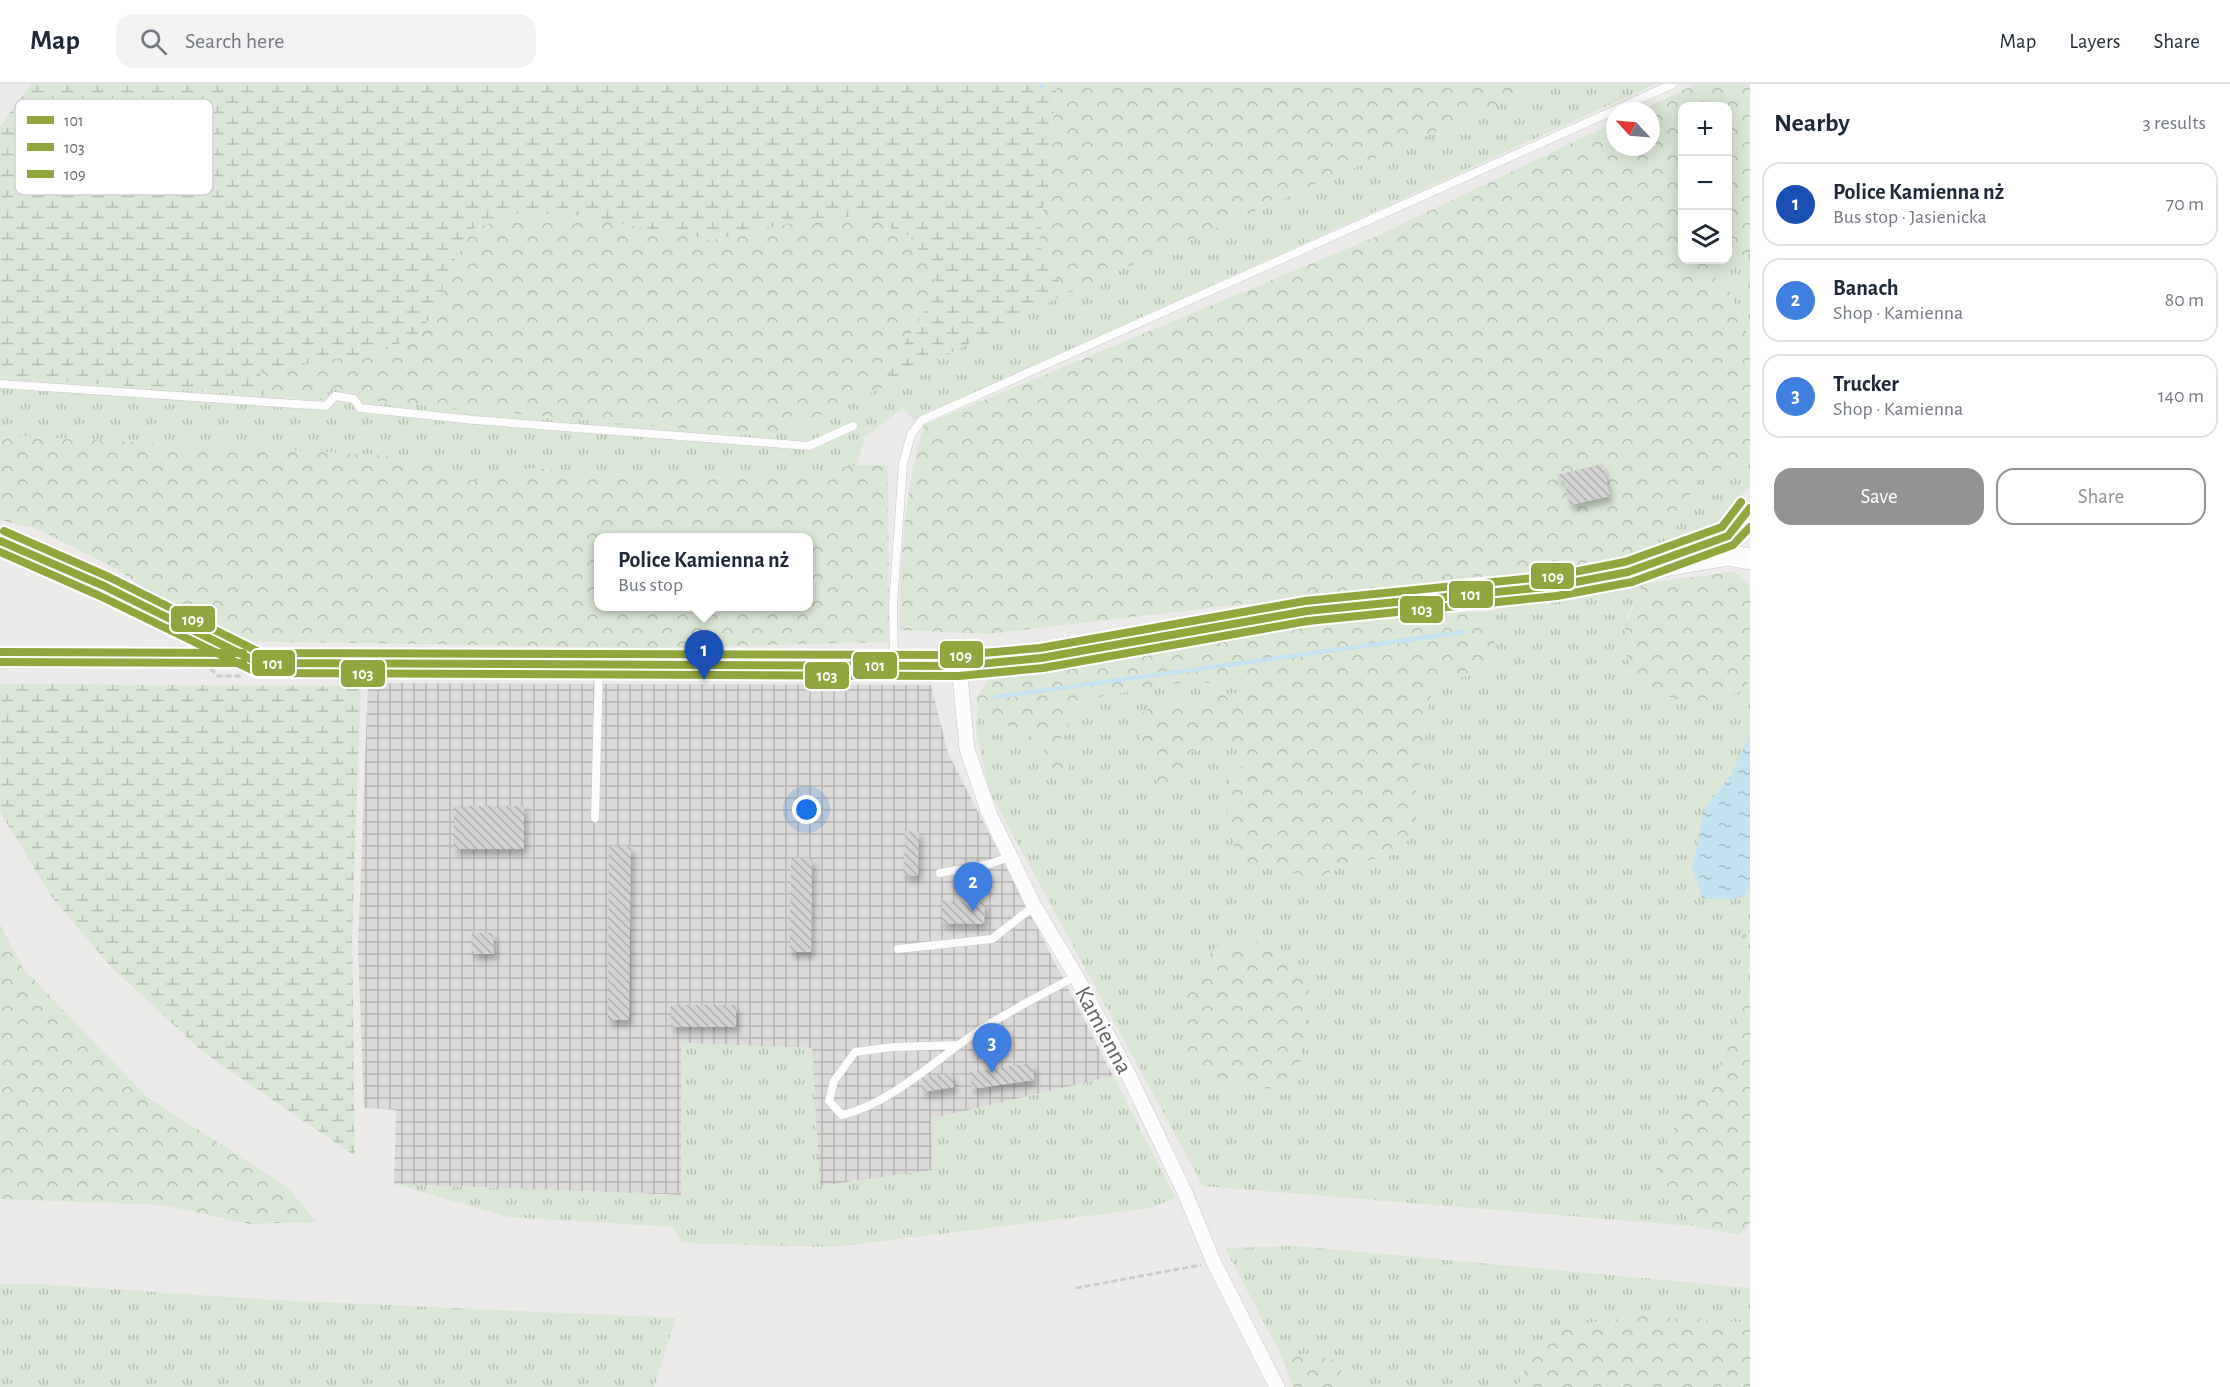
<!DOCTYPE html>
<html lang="en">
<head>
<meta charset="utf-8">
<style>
	body { margin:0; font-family:"Alegreya Sans",sans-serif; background:#f2f2f3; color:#1f2937 }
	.controls { position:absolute; right:18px; top:18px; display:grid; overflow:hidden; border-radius:12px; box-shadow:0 3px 15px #0003 }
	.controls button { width:54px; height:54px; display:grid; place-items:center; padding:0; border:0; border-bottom:2px solid #e0e1e3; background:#fff; color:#1f2937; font:30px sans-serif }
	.compass { position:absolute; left:1606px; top:18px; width:54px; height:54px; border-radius:50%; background:#fff; box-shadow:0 3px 15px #0003; rotate:296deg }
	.you { position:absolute; left:807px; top:726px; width:21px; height:21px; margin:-15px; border:4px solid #fff; border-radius:50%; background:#1a73e8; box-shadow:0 0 0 9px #1a73e833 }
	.badge { display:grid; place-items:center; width:39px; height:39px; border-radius:50%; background:#919394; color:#fff; font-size:20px; font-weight:700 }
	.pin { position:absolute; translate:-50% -50px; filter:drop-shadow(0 2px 3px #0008) }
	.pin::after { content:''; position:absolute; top:32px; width:21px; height:18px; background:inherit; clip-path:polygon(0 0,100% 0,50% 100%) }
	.popup { position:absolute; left:594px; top:449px; width:219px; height:78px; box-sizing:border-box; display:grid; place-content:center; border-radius:12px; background:#fff; filter:drop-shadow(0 2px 4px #0005); font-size:20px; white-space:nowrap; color:#747a83 }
	.popup b { font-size:22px; color:#1f2937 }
	.popup::after { content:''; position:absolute; left:50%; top:100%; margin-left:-12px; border:12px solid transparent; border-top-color:#fff }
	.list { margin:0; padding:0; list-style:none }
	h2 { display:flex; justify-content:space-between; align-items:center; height:78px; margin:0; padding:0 24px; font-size:26px }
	h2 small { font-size:20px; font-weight:400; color:#747a83 }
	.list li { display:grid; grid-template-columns:39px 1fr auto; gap:18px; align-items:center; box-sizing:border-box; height:84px; margin:0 12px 12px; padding:0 12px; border:2px solid #e0e1e3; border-radius:18px }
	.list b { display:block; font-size:22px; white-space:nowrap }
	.list p { margin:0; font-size:20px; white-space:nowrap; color:#747a83 }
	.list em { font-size:20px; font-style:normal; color:#747a83 }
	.actions { display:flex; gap:12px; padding:18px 24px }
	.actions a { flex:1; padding:14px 0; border:2px solid #919394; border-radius:18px; text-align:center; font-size:21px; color:#919394 }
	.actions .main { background:#919394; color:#fff }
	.icon { flex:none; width:33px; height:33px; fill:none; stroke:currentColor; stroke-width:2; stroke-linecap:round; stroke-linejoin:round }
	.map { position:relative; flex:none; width:1750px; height:1303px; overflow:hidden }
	header { display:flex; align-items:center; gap:36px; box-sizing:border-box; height:84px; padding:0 30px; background:#fff; border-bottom:2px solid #e0e1e3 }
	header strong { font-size:28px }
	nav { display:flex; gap:33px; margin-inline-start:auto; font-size:21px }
	.search { width:420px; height:54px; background:#f2f2f3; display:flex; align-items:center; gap:15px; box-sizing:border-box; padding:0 21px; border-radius:18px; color:#747a83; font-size:22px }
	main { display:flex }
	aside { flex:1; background:#fff }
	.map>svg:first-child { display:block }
	.industrial { fill:url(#industrial-grid) }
	.grass { fill:url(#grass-tufts) }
	.forest { fill:url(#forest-crowns); fill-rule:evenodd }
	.wetland { fill:url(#wetland-marsh) }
	.water { fill:url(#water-ripples) }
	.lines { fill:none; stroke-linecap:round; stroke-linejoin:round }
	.stream { stroke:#c3e3f1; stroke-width:4.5 }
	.building { fill:url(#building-back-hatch); filter:url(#shadow) }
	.lane-casing { stroke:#c8c8c8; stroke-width:9 }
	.street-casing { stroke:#c8c8c8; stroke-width:16 }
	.secondary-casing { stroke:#c7c8c8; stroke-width:22 }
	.path { stroke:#cacdcb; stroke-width:3; stroke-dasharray:6 3; stroke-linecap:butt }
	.lane { stroke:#fcfcfc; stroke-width:8 }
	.street { stroke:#fcfcfc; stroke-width:15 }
	.secondary { stroke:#fcfcfc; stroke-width:21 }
	.bus-1-casing { stroke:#fff; stroke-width:12 }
	.bus-2-casing { stroke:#fff; stroke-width:12 }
	.bus-3-casing { stroke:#fff; stroke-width:12 }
	.bus-1 { stroke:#91a63e; stroke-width:8 }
	.bus-2 { stroke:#91a63e; stroke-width:8 }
	.bus-3 { stroke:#91a63e; stroke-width:8 }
	.labels { text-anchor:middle; stroke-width:4.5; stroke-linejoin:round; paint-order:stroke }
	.street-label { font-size:24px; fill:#5f6366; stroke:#fff }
	.key { fill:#fff; stroke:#cfd0d1; stroke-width:1.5 }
	.key-label { font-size:16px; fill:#5f6366 }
	.line-badge { stroke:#fff; stroke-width:2 }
	.badge-label { font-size:16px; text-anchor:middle; font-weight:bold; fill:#fff }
</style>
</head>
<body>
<header>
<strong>Map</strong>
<div class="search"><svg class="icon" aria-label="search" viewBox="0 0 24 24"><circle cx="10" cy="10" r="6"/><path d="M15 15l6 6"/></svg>Search here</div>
<nav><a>Map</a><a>Layers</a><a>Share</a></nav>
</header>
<main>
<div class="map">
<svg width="1750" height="1303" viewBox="0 0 1750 1303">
	<defs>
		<pattern id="industrial-grid" width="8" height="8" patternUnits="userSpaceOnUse" patternTransform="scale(1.5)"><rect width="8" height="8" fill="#dddbd9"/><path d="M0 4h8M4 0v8" fill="none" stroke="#b6b5b4"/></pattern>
		<pattern id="grass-tufts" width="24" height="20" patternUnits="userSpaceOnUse" patternTransform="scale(1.5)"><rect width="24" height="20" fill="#dae7d6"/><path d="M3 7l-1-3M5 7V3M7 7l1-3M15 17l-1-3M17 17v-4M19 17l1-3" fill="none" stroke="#b4bfb1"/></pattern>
		<pattern id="forest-crowns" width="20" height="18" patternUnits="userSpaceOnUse" patternTransform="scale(1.5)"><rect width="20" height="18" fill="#dae7d6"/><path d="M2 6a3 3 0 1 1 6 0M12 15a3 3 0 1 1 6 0" fill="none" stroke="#b4bfb1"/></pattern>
		<pattern id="wetland-marsh" width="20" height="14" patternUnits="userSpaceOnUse" patternTransform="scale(1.5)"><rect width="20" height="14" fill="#dae7d6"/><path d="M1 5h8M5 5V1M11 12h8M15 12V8" fill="none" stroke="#b4bfb1"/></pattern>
		<pattern id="water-ripples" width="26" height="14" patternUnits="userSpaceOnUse" patternTransform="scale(1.5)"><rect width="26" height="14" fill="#c3e3f1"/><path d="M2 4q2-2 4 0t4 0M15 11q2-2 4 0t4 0" fill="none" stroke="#a2bcc7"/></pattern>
		<pattern id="building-back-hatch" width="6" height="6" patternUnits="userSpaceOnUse" patternTransform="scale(1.5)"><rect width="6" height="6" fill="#d4d2d2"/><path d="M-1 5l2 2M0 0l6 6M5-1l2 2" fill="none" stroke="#afaeae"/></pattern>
		<filter id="shadow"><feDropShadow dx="3.5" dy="6" stdDeviation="3" flood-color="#0004"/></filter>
	</defs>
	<rect width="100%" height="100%" fill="#edebe9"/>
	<polygon class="industrial" points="368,599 931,601 948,669 1113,992 931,1035 933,1086 819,1102 812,964 681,959 681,1111 394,1100 396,1026 364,1024 358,865"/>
	<g class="grass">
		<polygon points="1545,0 1655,0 914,336 903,324 865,353 857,381 793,390 682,395 531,384 476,398 417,373 0,351 0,293 321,316 331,304 355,306 364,316 754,351 790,345 884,303 1066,210"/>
		<polygon points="1750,168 1750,257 1731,209 1708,187"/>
		<polygon points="1750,361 1750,403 1733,418 1723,435 1705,445 1698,454 1640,473 1704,393 1742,373"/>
		<path d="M1646,499L1626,534L1746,605L1750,593V905L1716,989L1684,1022L1656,1084L1692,1142L1203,1102L989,707L976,646L978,622L991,633L1043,660L1047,687L1066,690C1073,677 1068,668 1060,657L1083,616L1167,600L1243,598L1246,609L1224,610L1206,618L1157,619L1140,655L1156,679L1157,702L1182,695L1192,667L1207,663H1237L1250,677L1231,690L1227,725L1237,775L1315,795L1347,781L1400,769L1417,741L1416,710L1430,614L1445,594L1481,591L1497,565L1483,528Z"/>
		<polygon points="681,959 812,964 820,1102 933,1086 931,1035 1113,992 1175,1113 1152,1124 833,1163 681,1159 673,1143 508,1133 394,1100 681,1111"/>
		<polygon points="1297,1162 1750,1204 1750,1239 1643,1232 1555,1243 1529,1268 1521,1297 1515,1303 1350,1303 1346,1301 1342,1284 1310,1270 1282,1273 1225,1164"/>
		<polygon points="0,1200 40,1200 256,1215 676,1234 654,1303 0,1303"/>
	</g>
	<g class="forest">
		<polygon points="1057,0 1545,0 1066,210 1039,162"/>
		<path d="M1696,0H1750V168L1709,187L1731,209L1750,257V361L1742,373L1704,393L1640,473L1558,486L1467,494L989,550L899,546C900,477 904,408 924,341L1375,153L1615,38V63H1651V27H1639ZM1682,22H1728V176H1682Z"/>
		<polygon points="518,130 569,130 712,156 809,135 863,132 910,152 939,203 901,266 884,303 790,345 754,351 364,316 355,306 331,304 321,316 272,312 258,289 361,270 412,256 436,227 448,187 472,145"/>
		<path d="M0,351L417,373L476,397L531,384L682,395L793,390L857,381H888L889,558L648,564L242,557L188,534L116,485L37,445L0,436ZM599,454H809V522H599Z"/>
		<path d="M1734,488L1748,499L1750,507V593L1746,605L1718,617L1680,616L1636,604C1620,553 1619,546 1646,499Z"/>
		<path d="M1462,527L1483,528L1497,565L1481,591L1445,594L1430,614L1416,710L1417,741L1400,769L1347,781L1315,795L1237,776L1227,725L1231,690L1250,677L1237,663H1207L1192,667L1182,695L1168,708L1157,702L1156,679L1140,655L1141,630L1157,619L1206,618L1224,610L1245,609L1243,598L1167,600L1083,616L1060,657C1068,668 1073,676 1066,690L1058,692L1047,687L1043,660L991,633L978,622L976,614L988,597L1292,542Z"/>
		<polygon points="0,840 23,884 147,1013 286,1102 317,1138 249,1140 162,1121 0,1115"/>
		<polygon points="1264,858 1306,897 1306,935 1300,981 1274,1005 1227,1001 1187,969 1181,908 1216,862"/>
		<polygon points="1750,905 1750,1138 1740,1151 1692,1142 1656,1084 1684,1022 1716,989"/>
		<polygon points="1643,1232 1750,1239 1750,1303 1515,1303 1521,1297 1529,1268 1555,1243"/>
		<path d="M1310,1270C1334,1276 1340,1275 1346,1301L1350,1303H1293L1282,1273Z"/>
	</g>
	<g class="wetland">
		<polygon points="31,0 1057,0 1039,161 1066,210 884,303 901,266 939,203 910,152 863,132 809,135 712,156 569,130 518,130 472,145 448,187 436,227 412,256 361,270 259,289 272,312 0,293 0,42"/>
		<polygon points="0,600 361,602 352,850 355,1072 204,969 112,884 51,812 0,728"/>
	</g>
	<polygon class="water" points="1750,650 1750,806 1749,810 1731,816 1702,814 1692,784 1704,725 1731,691"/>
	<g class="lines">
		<g class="stream">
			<polyline points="1041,2 1042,0"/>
			<polyline points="996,613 1464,548"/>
		</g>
	</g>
	<g class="building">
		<polygon points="1602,380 1610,412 1570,421 1564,395 1558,396 1557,391"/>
		<rect x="454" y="722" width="70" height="43"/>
		<polygon points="905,747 919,748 918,792 904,791"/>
		<polygon points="609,762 631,762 629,936 608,936"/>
		<polygon points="791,774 812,774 811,868 790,868"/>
		<polygon points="942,817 985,818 984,840 942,839"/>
		<polygon points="472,849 493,849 494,870 472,870"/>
		<rect x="671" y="921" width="65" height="22"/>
		<polygon points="1032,979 1034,996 972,1005 970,988"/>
		<polygon points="951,989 954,1003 923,1008 921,994"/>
	</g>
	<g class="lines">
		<defs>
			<g id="lane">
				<polyline points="0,300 326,322 335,312 354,315 360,324 474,336 809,362 853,342"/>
				<polyline points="894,579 893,521 903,380 911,350 922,336 1673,0"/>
				<polyline points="595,734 599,581"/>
				<polyline points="940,789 990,780 1008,773"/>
				<polyline points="898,865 992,855 1034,822"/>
				<path d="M958,961L893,963L855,968L834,997L829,1017L842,1031C893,1019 939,972 983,944C1013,925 1045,909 1076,892"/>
			</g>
			<polyline id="street" points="959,582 967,665 989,729 1034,822 1076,892 1128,990 1185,1109 1214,1179 1277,1303"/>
			<g id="secondary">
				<polyline points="0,457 104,502 259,579 981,581 1041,574 1307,527 1532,505 1728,471 1750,475"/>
				<polyline points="1676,470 1728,452 1743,436"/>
			</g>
		</defs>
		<use href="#lane" class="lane-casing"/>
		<use href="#street" class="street-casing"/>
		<use href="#secondary" class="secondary-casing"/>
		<g class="path">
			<polyline points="191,566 218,592 243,592"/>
			<polyline points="1742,854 1750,847"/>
			<polyline points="1076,1204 1201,1181"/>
		</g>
		<use href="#lane" class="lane"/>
		<use href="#street" class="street"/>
		<use href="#secondary" class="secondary"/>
		<defs>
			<g id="bus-1">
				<polyline points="0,457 104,502 259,579 959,582 1041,574 1307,527 1555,502 1628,488 1728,452 1750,424"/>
				<polyline points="0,578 243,579"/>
			</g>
			<polyline id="bus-2" points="0,468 100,512 258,589 959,592 1043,584 1308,537 1557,512 1632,498 1733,461 1750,443"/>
			<g id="bus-3">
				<polyline points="4,447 109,493 261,569 959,571 1040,564 1305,517 1553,492 1625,478 1722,443 1741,418"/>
				<polyline points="0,568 243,569"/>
			</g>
		</defs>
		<use href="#bus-1" class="bus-1-casing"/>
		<use href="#bus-2" class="bus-2-casing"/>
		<use href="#bus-3" class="bus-3-casing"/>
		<use href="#bus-1" class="bus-1"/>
		<use href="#bus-2" class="bus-2"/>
		<use href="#bus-3" class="bus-3"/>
	</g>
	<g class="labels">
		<g class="street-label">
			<text transform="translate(1104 946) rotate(62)" y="8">Kamienna</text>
		</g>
	</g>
	<rect x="15" y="15" width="198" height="96" rx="9" class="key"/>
	<rect x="27" y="32" width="27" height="8" fill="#91a63e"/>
	<rect x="27" y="59" width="27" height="8" fill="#91a63e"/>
	<rect x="27" y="86" width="27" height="8" fill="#91a63e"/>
	<g class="key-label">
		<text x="64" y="42">101</text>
		<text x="64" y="69">103</text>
		<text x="64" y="96">109</text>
	</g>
	<g class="line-badge">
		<rect x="1530" y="478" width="45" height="28" rx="6" fill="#91a63e"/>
		<rect x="1448" y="496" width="46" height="29" rx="6" fill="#91a63e"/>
		<rect x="1399" y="511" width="45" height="29" rx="6" fill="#91a63e"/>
		<rect x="170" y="521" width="46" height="28" rx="6" fill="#91a63e"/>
		<rect x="939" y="556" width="45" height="29" rx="6" fill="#91a63e"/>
		<rect x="251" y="565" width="45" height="28" rx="6" fill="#91a63e"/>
		<rect x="852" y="567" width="46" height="29" rx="6" fill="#91a63e"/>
		<rect x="340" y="575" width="46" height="29" rx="6" fill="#91a63e"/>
		<rect x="804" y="577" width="46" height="29" rx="6" fill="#91a63e"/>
	</g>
	<g class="badge-label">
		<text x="1553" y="498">109</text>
		<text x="1471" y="516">101</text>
		<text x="1422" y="531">103</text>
		<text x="193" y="541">109</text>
		<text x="961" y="577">109</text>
		<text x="273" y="585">101</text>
		<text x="875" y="587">101</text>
		<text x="363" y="595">103</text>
		<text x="827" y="597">103</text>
	</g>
</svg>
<div class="controls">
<button>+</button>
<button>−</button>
<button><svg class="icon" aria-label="layers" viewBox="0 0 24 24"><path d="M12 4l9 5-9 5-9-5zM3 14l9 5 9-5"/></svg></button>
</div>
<svg class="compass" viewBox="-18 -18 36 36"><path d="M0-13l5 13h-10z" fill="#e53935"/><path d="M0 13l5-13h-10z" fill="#747a83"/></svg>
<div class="you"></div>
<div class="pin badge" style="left:704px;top:596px;background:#1a4fb4">1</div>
<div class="popup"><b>Police Kamienna nż</b>Bus stop</div>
<div class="pin badge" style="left:973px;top:828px;background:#3f7fe0">2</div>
<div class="pin badge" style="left:992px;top:989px;background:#3f7fe0">3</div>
</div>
<aside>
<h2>Nearby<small>3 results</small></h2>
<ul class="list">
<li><span class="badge" style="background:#1a4fb4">1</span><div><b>Police Kamienna nż</b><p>Bus stop · Jasienicka</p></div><em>70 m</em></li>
<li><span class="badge" style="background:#3f7fe0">2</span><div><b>Banach</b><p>Shop · Kamienna</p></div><em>80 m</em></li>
<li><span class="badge" style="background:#3f7fe0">3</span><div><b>Trucker</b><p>Shop · Kamienna</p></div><em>140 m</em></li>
</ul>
<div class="actions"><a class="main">Save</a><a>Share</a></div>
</aside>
</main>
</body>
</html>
